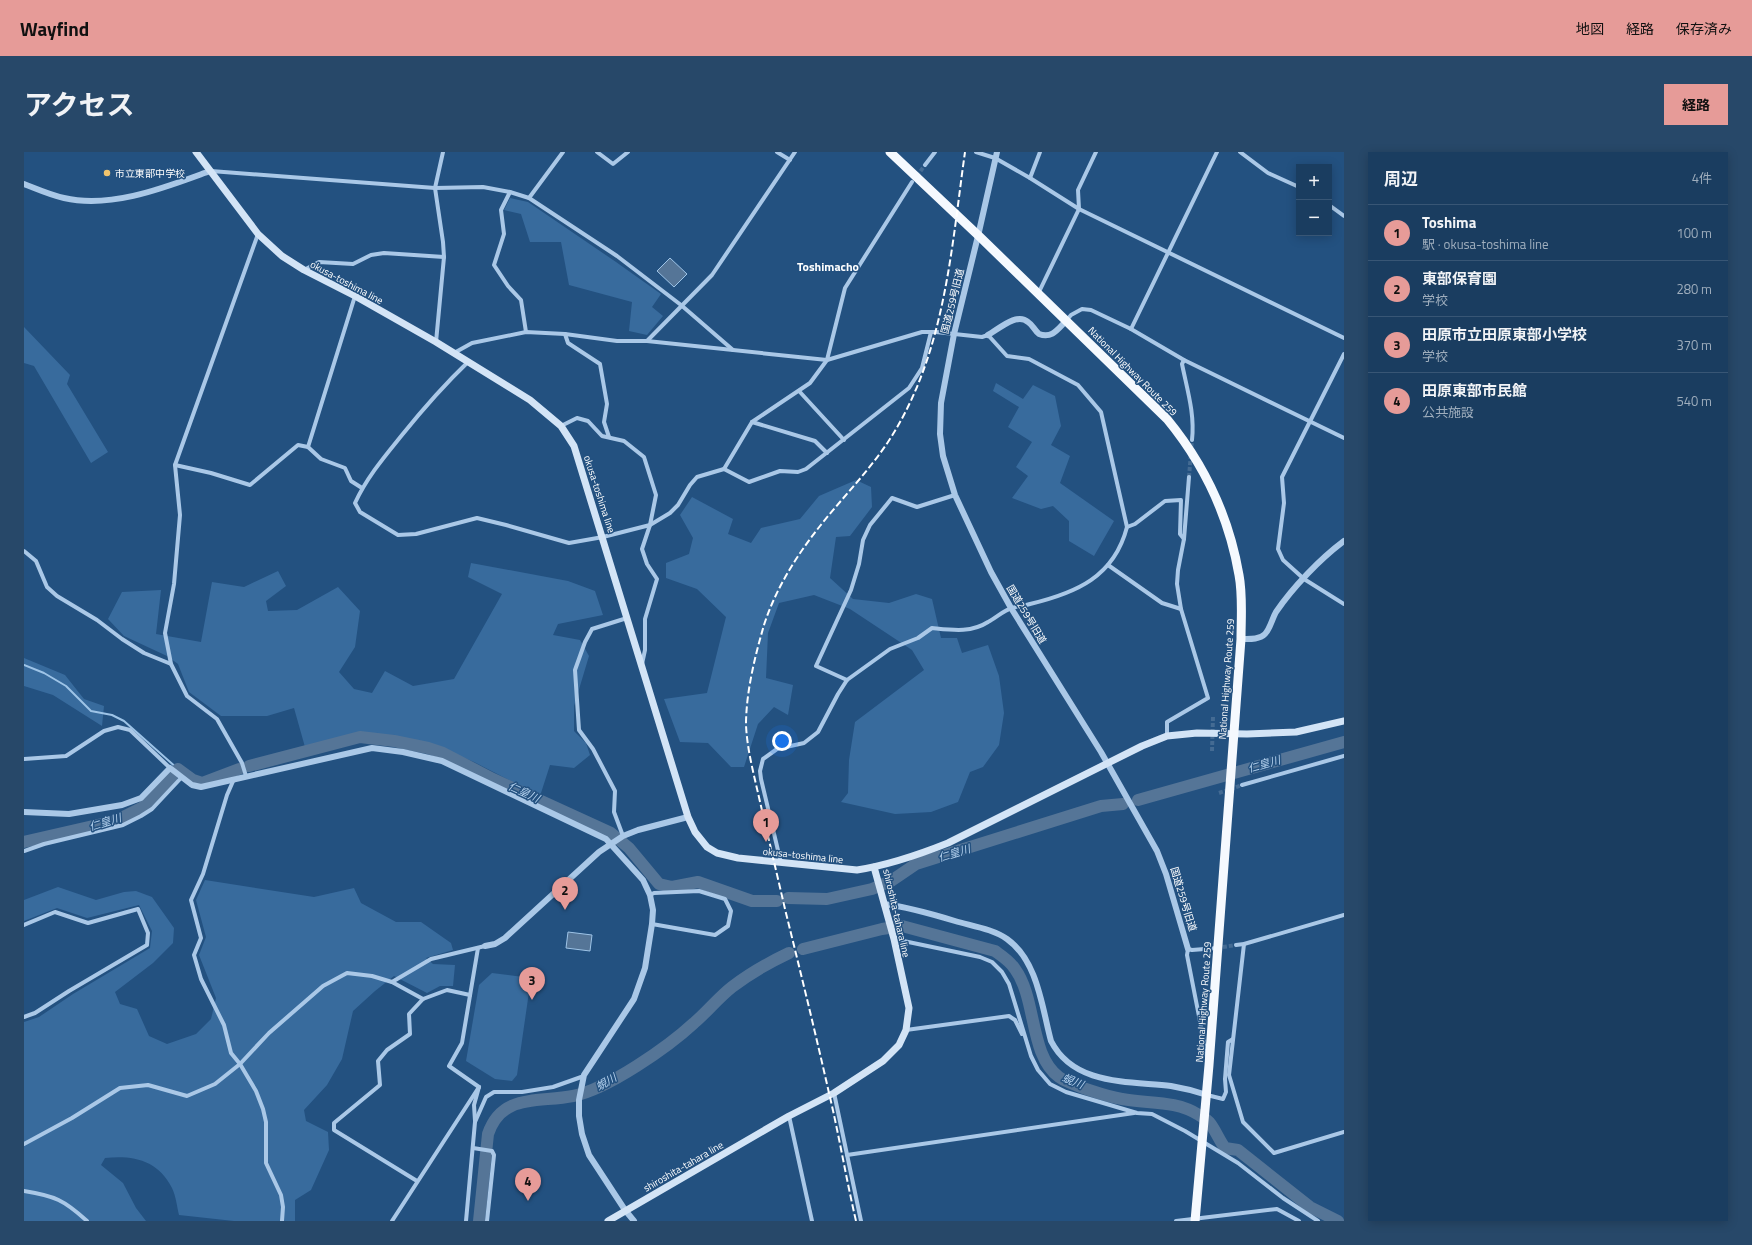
<!DOCTYPE html>
<html lang="ja">
<head>
<meta charset="utf-8">
<style>
	body { margin:0; font-family:"Titillium Web","Noto Sans JP",sans-serif; background:#274869; color:#f1f3f6 }
	.controls { position:absolute; right:12px; top:12px; display:grid; overflow:hidden; border-radius:0px; box-shadow:0 2px 10px #0003 }
	.controls button { width:36px; height:36px; display:grid; place-items:center; padding:0; border:0; border-bottom:1px solid #385675; background:#1a3d60; color:#f1f3f6; font:20px sans-serif }
	.you { position:absolute; left:758px; top:589px; width:14px; height:14px; margin:-10px; border:3px solid #fff; border-radius:50%; background:#1a73e8; box-shadow:0 0 0 6px #1a73e833 }
	.badge { display:grid; place-items:center; width:26px; height:26px; border-radius:50%; background:#e69b98; color:#111; font-size:13px; font-weight:700 }
	.pin { position:absolute; translate:-50% -33px; filter:drop-shadow(0 1px 2px #0008) }
	.pin::after { content:''; position:absolute; top:21px; width:14px; height:12px; background:inherit; clip-path:polygon(0 0,100% 0,50% 100%) }
	.list { margin:0; padding:0; list-style:none }
	h2 { display:flex; justify-content:space-between; align-items:center; height:52px; margin:0; padding:0 16px; font-size:17px }
	h2 small { font-size:13px; font-weight:400; color:#9faebd }
	.list li { display:grid; grid-template-columns:26px 1fr auto; gap:12px; align-items:center; box-sizing:border-box; height:56px; padding:0 16px; border-top:1px solid #385675 }
	.list b { display:block; font-size:15px; white-space:nowrap }
	.list p { margin:0; font-size:13px; white-space:nowrap; color:#9faebd }
	.list em { font-size:13px; font-style:normal; color:#9faebd }
	.map { position:relative; flex:none; width:1320px; height:1069px; overflow:hidden; border-radius:0px }
	header { display:flex; align-items:center; gap:24px; box-sizing:border-box; height:56px; padding:0 20px; background:#e69b98; color:#111 }
	header strong { font-size:19px }
	nav { display:flex; gap:22px; margin-inline-start:auto; font-size:14px }
	.intro { display:flex; align-items:center; justify-content:space-between; box-sizing:border-box; height:96px; padding:0 24px }
	h1 { margin:0; font-size:28px }
	.button { padding:10px 18px; border-radius:0px; background:#e69b98; color:#111; font-size:14px; font-weight:700 }
	main { display:flex; gap:24px; padding:0 24px }
	aside { flex:1; background:#1a3d60; border-radius:0px; box-shadow:0 2px 10px #0003 }
	.map>svg:first-child { display:block }
	.green { fill:#386b9d }
	.water { fill:#557597; stroke:#9ec4e7 }
	.lines { fill:none; stroke-linecap:round; stroke-linejoin:round }
	.stream { stroke:#9ec4e7; stroke-width:2 }
	.river { stroke:#557597; stroke-width:12 }
	.minor-tunnel { stroke:#446b93; stroke-width:4; stroke-dasharray:4 2; stroke-linecap:butt }
	.minor { stroke:#aac8e7; stroke-width:4 }
	.tertiary { stroke:#aac8e7; stroke-width:6 }
	.secondary { stroke:#d3e4f6; stroke-width:7 }
	.trunk { stroke:#f5f9fe; stroke-width:9 }
	.rail { stroke:#fff; stroke-width:2; stroke-dasharray:7 3; stroke-linecap:butt }
	.poi-dot { fill:#f1c46d; stroke:#235180; stroke-width:1.5 }
	.labels { text-anchor:middle; stroke-width:3; stroke-linejoin:round; paint-order:stroke }
	.poi-label { font-size:10px; fill:#fff; stroke:#235180; text-anchor:start }
	.street-label { font-size:10px; fill:#fff; stroke:#235180 }
	.water-label { font-size:11px; font-style:italic; fill:#b5d2ee; stroke:#235180 }
	.quarter-label { font-size:12px; font-weight:bold; fill:#fff; stroke:#235180 }
</style>
</head>
<body>
<header>
<strong>Wayfind</strong>
<nav><a>地図</a><a>経路</a><a>保存済み</a></nav>
</header>
<div class="intro"><h1>アクセス</h1><a class="button">経路</a></div>
<main>
<div class="map">
<svg width="1320" height="1069" viewBox="0 0 1320 1069">
	<rect width="100%" height="100%" fill="#235180"/>
	<g class="green">
		<polygon points="486,46 504,50 592,110 637,142 628,155 639,164 623,183 605,179 608,150 545,133 537,90 506,90 497,62 480,58"/>
		<polygon points="0,175 46,223 43,232 84,300 67,311 10,214 0,211"/>
		<polygon points="972,231 999,247 1009,233 1031,244 1037,274 1027,293 1046,304 1036,331 1090,369 1070,404 1045,389 1045,369 1029,354 1017,357 988,346 1004,324 992,315 1008,290 984,275 995,255 969,239"/>
		<polygon points="832,328 847,335 848,355 826,384 812,385 806,426 829,447 865,451 892,442 908,447 917,486 933,486 938,501 964,493 975,524 980,561 975,593 959,615 946,620 934,650 907,660 871,662 817,650 824,641 825,608 831,570 900,518 888,498 826,457 790,443 755,451 744,481 742,526 769,533 764,563 750,555 734,572 720,615 707,615 684,591 656,590 640,547 683,541 702,465 673,437 642,426 642,411 665,402 669,386 656,363 668,345 709,367 704,382 727,391 737,376 776,367 795,344"/>
		<polygon points="447,411 544,429 571,439 579,463 534,472 529,483 556,488 565,504 550,554 550,579 562,591 566,603 550,616 526,613 516,644 450,610 405,591 337,582 281,595 270,556 243,564 197,564 165,540 154,512 143,504 100,484 84,467 98,440 137,438 132,482 177,490 188,430 220,435 254,419 262,434 242,449 244,459 273,458 314,435 336,459 331,495 315,520 330,537 348,541 361,519 389,534 430,527 478,442 444,425"/>
		<polygon points="0,506 41,523 60,547 80,554 78,574 29,543 0,534"/>
		<path d="M181,728L290,745L330,736L337,751L372,770H397L427,791L429,798L402,806L409,812L431,813L429,834H416L403,841L370,824L351,839L329,859L318,907L303,933L280,958L282,969L304,980L305,998L287,1038L271,1048V1069H210L155,1063C153,1055 152,1044 148,1036C134,1008 109,1003 81,1006L77,1013L99,1031L112,1056L122,1069H0V870L15,865L49,842L126,796L128,779L115,753L63,766L33,756L0,769V748L34,735L72,748L100,740L112,739L128,745L150,776L149,791L129,811L91,840L96,852L113,857L125,884L143,892L172,882L187,867L192,846L175,803L182,785L172,748Z"/>
		<polygon points="468,821 507,826 493,923 488,929 471,927 442,909 455,833"/>
	</g>
	<g class="water">
		<polygon points="646,106 663,122 650,135 633,119"/>
		<polygon points="544,780 568,783 566,799 542,796"/>
	</g>
	<g class="lines">
		<polyline class="stream" points="0,513 20,521 42,534 67,559 88,563 100,569 154,617"/>
		<g class="river">
			<polyline points="225,614 336,585 370,589 404,596 419,601 469,627 587,681 605,696 635,732 648,735 674,730 728,749 753,749"/>
			<polyline points="154,617 169,628 178,631 215,617"/>
			<polyline points="1114,648 1320,590"/>
			<polyline points="0,690 91,669 119,655 148,625"/>
			<polyline points="764,746 803,747 848,737 867,729 892,712 1077,654 1099,652"/>
			<path d="M779,797L858,777L878,774L971,799C978,804 986,809 991,817C1013,847 1005,903 1035,925C1046,933 1085,945 1098,947C1125,952 1151,948 1175,963C1178,965 1182,967 1185,970C1191,977 1195,988 1201,996L1214,998L1286,1055L1314,1069"/>
			<path d="M455,1069L464,982C478,941 514,951 549,944C584,937 644,895 670,871C683,860 694,846 708,835C725,822 746,810 765,801"/>
		</g>
		<g class="minor-tunnel">
			<polyline points="893,24 901,13"/>
			<polyline points="1165,325 1168,288"/>
			<polyline points="1188,599 1189,565"/>
			<polyline points="1195,641 1218,633"/>
			<polyline points="1193,796 1212,793"/>
		</g>
		<g class="minor">
			<polyline points="573,0 589,12 604,0"/>
			<polyline points="753,0 766,8"/>
			<polyline points="952,0 971,6 1006,26 1055,57 1320,186"/>
			<polyline points="1216,0 1244,21 1275,35"/>
			<polyline points="901,13 911,0"/>
			<polyline points="187,19 411,36 459,35 486,40 505,46 593,104 657,153 709,198"/>
			<polyline points="1006,26 1016,0"/>
			<polyline points="486,40 477,58 480,82 470,113 484,134 497,148 502,180"/>
			<polyline points="505,46 539,0"/>
			<polyline points="1305,53 1320,64"/>
			<polyline points="280,118 295,110 329,112 347,103 360,101 420,105"/>
			<polyline points="1014,142 1055,57 1054,38 1072,0"/>
			<polyline points="1042,169 1047,163 1058,157 1067,158 1107,177 1160,208 1320,286"/>
			<polyline points="1107,177 1193,0"/>
			<polyline points="541,182 544,191 576,212 583,252 580,270 585,285"/>
			<polyline points="623,189 688,123 771,0"/>
			<polyline points="412,190 420,105 419,90 411,36 419,0"/>
			<path d="M430,201L448,191L502,180L541,182L593,189H623L803,208L898,180H912L958,185L964,183L983,204L1005,207L1054,233L1077,260L1103,375C1090,425 1052,441 1006,452C1000,454 993,454 988,456C980,458 972,466 964,470C947,481 928,478 908,476L894,486L866,497L823,528L814,542L794,580L780,591L753,597L739,607L736,619L737,627L757,711"/>
			<polyline points="1320,202 1258,325 1260,351 1254,397 1259,408 1280,427 1320,452"/>
			<path d="M1160,208L1158,212C1163,237 1171,262 1168,288"/>
			<path d="M444,210C420,233 399,257 378,283C361,304 343,325 331,351L336,360L374,383L392,382L453,366L482,373L545,391L579,385L626,373L646,361L654,353L666,333L673,325L700,317L728,270L786,231L803,208L821,136L888,30"/>
			<polyline points="775,239 820,288"/>
			<polyline points="728,270 791,289 803,301"/>
			<polyline points="537,274 553,266 564,269 578,284 600,289 620,305 632,343 626,373 618,397 623,412 633,427 621,467 621,498 618,512"/>
			<polyline points="284,295 331,144"/>
			<polyline points="151,313 187,321 226,333 274,293 284,295 297,307 321,316 327,329 338,336"/>
			<polyline points="700,317 725,330 756,319 774,320 782,317 885,236 898,216 907,180"/>
			<polyline points="1103,375 1111,372 1141,349 1157,348 1156,382 1160,387"/>
			<polyline points="0,399 12,409 23,435 33,444 73,468 98,487 120,501 147,512"/>
			<polyline points="1084,413 1138,451 1157,457"/>
			<polyline points="823,528 792,514 827,438 835,412 839,388 846,373 868,346 893,355 931,343"/>
			<polyline points="1143,584 1143,570 1184,546 1157,457 1153,432 1154,418 1160,387 1165,325"/>
			<polyline points="0,607 42,604 80,579 94,575 106,578 146,616"/>
			<polyline points="222,624 218,611 193,567 163,544 147,512 141,481 150,432 156,363 151,313 234,82"/>
			<polyline points="210,627 203,643 179,722 167,748 177,786 170,803 177,827 200,873 207,901 216,912 232,939 239,957 242,970 242,1011 257,1043 259,1055 258,1069"/>
			<polyline points="1218,633 1320,604"/>
			<polyline points="599,684 590,660 591,639 569,597 555,578 551,518 561,490 568,477 603,466"/>
			<polyline points="0,699 20,692 99,673 117,664 128,657 157,626"/>
			<polyline points="626,743 630,741 675,739 701,747 707,759 704,774 691,783 628,772"/>
			<polyline points="0,773 31,760 64,771 114,757 124,781 123,793 45,839 11,861 0,865"/>
			<polyline points="870,787 956,805 968,810 978,820 985,832 1007,904 1014,918 1026,932 1042,940 1113,961 1128,962 1161,979 1214,1011 1259,1046 1294,1069"/>
			<polyline points="1220,792 1205,923 1219,970 1250,1001 1320,980"/>
			<polyline points="1212,793 1220,792 1320,763"/>
			<polyline points="454,796 438,891 425,914 455,935"/>
			<polyline points="368,830 407,807 461,794"/>
			<polyline points="882,878 985,864 991,868 998,882"/>
			<polyline points="1183,905 1163,803 1164,797 1168,798 1193,796"/>
			<polyline points="810,941 837,1069"/>
			<polyline points="1183,943 1199,947 1202,940 1201,927 1204,890 1209,887"/>
			<polyline points="765,964 788,1069"/>
			<polyline points="451,969 450,953 455,935"/>
			<polyline points="0,992 48,966 96,936 124,933 163,944 191,932 216,912 245,881 299,834 323,821 348,824 368,830 399,847"/>
			<polyline points="449,996 468,999 470,1003 463,1069"/>
			<polyline points="823,1003 1110,961"/>
			<polyline points="393,1029 310,978 310,971 356,933 354,909 363,898 386,882 385,862 399,847 423,838 446,843"/>
			<path d="M0,1039C31,1044 40,1048 63,1069"/>
			<polyline points="368,1069 455,935"/>
			<polyline points="442,1069 451,970 462,945 470,940 498,940 529,935 560,924"/>
			<polyline points="1152,1069 1253,1057 1275,1069"/>
		</g>
		<g class="tertiary">
			<polyline points="973,0 954,84 930,182 917,251 916,282 919,304 931,343 967,420 987,456 1077,600 1133,699 1142,722 1164,797"/>
			<path d="M0,32C13,37 26,43 40,46C88,57 142,35 186,19"/>
			<path d="M964,183C975,177 993,160 1004,170C1009,173 1010,178 1015,182C1028,187 1034,177 1042,169"/>
			<path d="M1217,487C1225,487 1235,488 1241,482C1246,477 1248,467 1252,460C1269,435 1296,407 1320,389"/>
			<polyline points="0,660 45,662 98,653 117,646 146,616 168,633 177,635 348,596 379,600 418,609 582,687 619,728 626,743 629,758 628,772 621,816 610,847 560,923 555,948 555,964 558,982 565,1003 601,1058 610,1069"/>
			<path d="M860,752C884,755 908,762 931,769C948,774 969,777 983,787C1014,809 1018,856 1027,889C1050,934 1105,929 1147,934C1159,936 1171,939 1183,943"/>
			<polyline points="461,794 471,792 481,786 575,700 599,684 614,678 664,665"/>
		</g>
		<g class="secondary">
			<path d="M172,0L234,82L258,104L280,118L331,144L412,190L506,248L537,274L550,294L664,665L671,680L683,695L693,701L714,706L833,718C865,713 894,703 924,691L1118,594L1143,584L1173,581L1223,582L1272,580L1320,569"/>
			<polyline points="584,1069 765,964 810,941 859,909 875,893 882,878 885,856 870,787 850,715"/>
		</g>
		<path class="trunk" d="M866,0L956,85L1143,267C1180,312 1205,365 1215,423C1219,444 1217,466 1217,487L1185,913L1171,1069"/>
		<path class="rail" d="M832,1069C822,1026 815,983 805,941C791,879 776,818 761,757C752,718 743,680 734,641C729,619 723,596 722,573C722,540 731,504 740,473C752,436 773,403 796,374C819,345 844,320 864,290C921,203 927,99 941,0"/>
	</g>
	<circle class="poi-dot" cx="83" cy="21" r="4"/>
	<g class="labels">
		<g class="poi-label">
			<text x="91" y="25">市立東部中学校</text>
		</g>
		<g class="street-label">
			<text transform="translate(323 130) rotate(28)" y="4">okusa-toshima line</text>
			<text transform="translate(928 149) rotate(-76)" y="4">国道259号旧道</text>
			<text transform="translate(1109 219) rotate(45)" y="4">National Highway Route 259</text>
			<text transform="translate(576 342) rotate(72)" y="4">okusa-toshima line</text>
			<text transform="translate(1003 462) rotate(59)" y="4">国道259号旧道</text>
			<text transform="translate(1202 527) rotate(-86)" y="4">National Highway Route 259</text>
			<text transform="translate(779 703) rotate(6)" y="4">okusa-toshima line</text>
			<text transform="translate(1160 747) rotate(73)" y="4">国道259号旧道</text>
			<text transform="translate(873 761) rotate(77)" y="4">shiroshita-tahara line</text>
			<text transform="translate(1179 850) rotate(-86)" y="4">National Highway Route 259</text>
			<text transform="translate(659 1014) rotate(-30)" y="4">shiroshita-tahara line</text>
		</g>
		<g class="water-label">
			<text transform="translate(1240 612) rotate(-16)" y="4">仁皇川</text>
			<text transform="translate(500 640) rotate(25)" y="4">仁皇川</text>
			<text transform="translate(81 670) rotate(-17)" y="4">仁皇川</text>
			<text transform="translate(930 701) rotate(-17)" y="4">仁皇川</text>
			<text transform="translate(1049 929) rotate(21)" y="4">蜆川</text>
			<text transform="translate(582 930) rotate(-31)" y="4">蜆川</text>
		</g>
		<g class="quarter-label">
			<text x="804" y="119">Toshimacho</text>
		</g>
	</g>
</svg>
<div class="controls">
<button>+</button>
<button>−</button>
</div>
<div class="you"></div>
<div class="pin badge" style="left:742px;top:690px">1</div>
<div class="pin badge" style="left:541px;top:758px">2</div>
<div class="pin badge" style="left:508px;top:848px">3</div>
<div class="pin badge" style="left:504px;top:1049px">4</div>
</div>
<aside>
<h2>周辺<small>4件</small></h2>
<ul class="list">
<li><span class="badge">1</span><div><b>Toshima</b><p>駅 · okusa-toshima line</p></div><em>100 m</em></li>
<li><span class="badge">2</span><div><b>東部保育園</b><p>学校</p></div><em>280 m</em></li>
<li><span class="badge">3</span><div><b>田原市立田原東部小学校</b><p>学校</p></div><em>370 m</em></li>
<li><span class="badge">4</span><div><b>田原東部市民館</b><p>公共施設</p></div><em>540 m</em></li>
</ul>
</aside>
</main>
</body>
</html>
